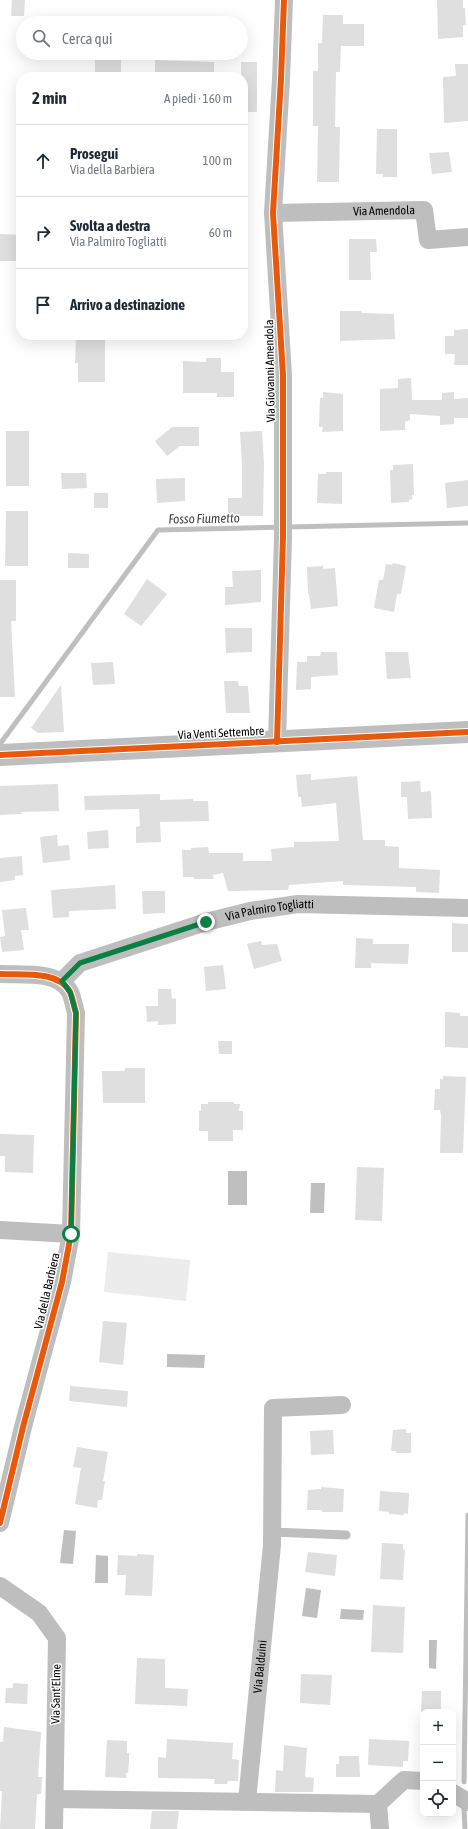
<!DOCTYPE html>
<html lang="it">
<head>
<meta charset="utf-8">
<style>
	body { margin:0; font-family:"Asap Condensed",sans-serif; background:#f2f2f3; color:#1f2937 }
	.controls { position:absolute; right:12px; bottom:12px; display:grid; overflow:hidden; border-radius:8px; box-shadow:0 4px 16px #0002 }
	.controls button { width:36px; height:36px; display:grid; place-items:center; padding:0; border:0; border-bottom:1px solid #e0e1e3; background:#fff; color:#1f2937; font:20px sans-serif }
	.stop { position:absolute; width:12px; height:12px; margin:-9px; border:3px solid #0b8043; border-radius:50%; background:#fff }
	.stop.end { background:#0b8043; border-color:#fff; box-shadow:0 1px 4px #0008 }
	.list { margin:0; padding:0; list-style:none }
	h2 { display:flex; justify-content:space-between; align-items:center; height:52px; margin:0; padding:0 16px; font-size:17px }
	h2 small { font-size:13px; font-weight:400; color:#747a83 }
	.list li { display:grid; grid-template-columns:26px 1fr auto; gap:12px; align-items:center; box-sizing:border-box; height:72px; padding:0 16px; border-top:1px solid #e0e1e3 }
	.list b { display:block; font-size:15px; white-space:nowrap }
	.list p { margin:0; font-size:13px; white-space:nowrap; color:#747a83 }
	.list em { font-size:13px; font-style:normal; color:#747a83 }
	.icon { flex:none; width:22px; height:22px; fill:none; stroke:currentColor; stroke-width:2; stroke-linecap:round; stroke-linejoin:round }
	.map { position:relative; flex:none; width:468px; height:1829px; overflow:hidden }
	.search { position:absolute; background:#fff; box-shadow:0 4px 16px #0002; left:16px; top:16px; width:232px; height:44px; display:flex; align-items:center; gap:10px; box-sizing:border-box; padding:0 14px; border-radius:22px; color:#747a83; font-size:15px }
	.panel { position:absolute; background:#fff; box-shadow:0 4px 16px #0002; left:16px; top:72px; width:232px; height:268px; border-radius:16px }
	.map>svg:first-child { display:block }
	.green { fill:#ececec }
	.water { fill:#bfbfbf }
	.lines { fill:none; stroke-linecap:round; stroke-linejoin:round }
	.stream { stroke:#bfbfbf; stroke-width:5 }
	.building { fill:#dfdfdf }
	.service { stroke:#bebebe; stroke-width:9 }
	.minor { stroke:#bebebe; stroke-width:18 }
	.tertiary { stroke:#bebebe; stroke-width:22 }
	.cycleway-casing { stroke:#fff; stroke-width:8 }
	.cycleway { stroke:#e8590c; stroke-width:6 }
	.route { stroke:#0b8043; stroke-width:5 }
	.labels { text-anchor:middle; stroke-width:3; stroke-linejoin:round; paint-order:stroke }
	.street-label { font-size:12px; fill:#000; stroke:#fff }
	.water-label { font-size:13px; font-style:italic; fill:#444; stroke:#fff }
</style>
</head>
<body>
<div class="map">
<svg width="468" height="1829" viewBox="0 0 468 1829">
	<rect width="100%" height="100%" fill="#fff"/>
	<polygon class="green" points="108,1252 190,1260 186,1301 104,1292"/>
	<g class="water">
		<rect x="228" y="1171" width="19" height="34"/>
		<polygon points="311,1183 325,1183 324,1213 310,1213"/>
		<polygon points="167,1354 205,1355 204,1368 167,1367"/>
		<polygon points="64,1530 76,1531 73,1564 60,1563"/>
		<polygon points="96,1555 108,1556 108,1583 95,1583"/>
		<polygon points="306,1588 321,1590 317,1618 302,1616"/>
		<polygon points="341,1609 364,1610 363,1620 340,1619"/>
		<polygon points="429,1640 437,1640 436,1669 429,1668"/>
	</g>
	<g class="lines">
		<g class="stream">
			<polyline points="0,744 158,530 468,523"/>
			<polyline points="464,1782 468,1515"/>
			<polyline points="464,1808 465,1829"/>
		</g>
	</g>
	<g class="building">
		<polygon points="12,0 25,0 24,16 11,16"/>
		<polygon points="437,0 463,0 463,8 465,8 466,25 463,25 463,37 438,39"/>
		<polygon points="323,15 343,15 343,24 364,24 364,46 341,46 340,72 336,72 335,127 340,127 339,182 317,182 318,126 313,126 313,71 318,71 318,43 322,43"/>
		<polygon points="99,53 121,53 121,77 95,77 95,55 99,55"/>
		<polygon points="155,60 214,62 214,77 155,77"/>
		<polygon points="241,62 257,62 257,112 243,112 243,77 241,77"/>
		<polygon points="455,64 468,64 468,121 444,123 443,77 456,76"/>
		<polygon points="377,129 397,129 397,177 383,177 383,174 376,174"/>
		<polygon points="449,152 452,172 432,174 429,153"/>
		<polygon points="0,234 21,235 21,261 0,261"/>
		<polygon points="349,239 376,239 377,252 370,252 371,280 349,280"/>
		<polygon points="340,311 361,311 362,313 394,314 395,339 340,341"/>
		<polygon points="468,329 468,365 454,365 455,354 445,354 445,336 454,336 454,330"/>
		<polygon points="76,335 105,335 105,382 78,382 78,363 75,363"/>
		<polygon points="206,358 221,358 221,372 234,372 234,397 217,397 217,393 183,393 183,361 206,362"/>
		<polygon points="411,378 412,400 442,400 442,393 454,392 454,399 468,398 468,418 454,418 454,424 440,425 440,416 410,414 410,420 405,422 405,430 380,431 380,389 398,388 398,379"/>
		<polygon points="323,392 343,394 343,431 322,432 323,427 319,427 320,398 323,398"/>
		<polygon points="172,427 199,427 199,446 180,446 167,456 155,441"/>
		<rect x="6" y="431" width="23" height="55"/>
		<polygon points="262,431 264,464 263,516 228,516 228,498 242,498 242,465 240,432"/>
		<polygon points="413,464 414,495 412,495 412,499 409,500 409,502 391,503 390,470 393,470 393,465"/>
		<polygon points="326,472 342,472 342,504 317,503 318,474 326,474"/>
		<polygon points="61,473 86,473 87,488 62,489"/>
		<polygon points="185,478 185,501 157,503 156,479"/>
		<polygon points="468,480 468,506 447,508 445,483"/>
		<rect x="94" y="493" width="14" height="15"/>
		<polygon points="6,511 28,511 28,566 5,566"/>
		<polygon points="68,553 89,554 89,568 68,568"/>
		<polygon points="393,563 406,566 401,594 397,594 394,612 374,608 379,580 383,580 386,564 392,565"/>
		<polygon points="323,566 323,569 335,568 338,606 311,609 309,594 308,594 307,567"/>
		<polygon points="261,570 261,602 225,605 225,587 233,587 232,571"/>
		<polygon points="147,579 167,594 141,626 124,614"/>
		<polygon points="0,580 16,580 16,621 11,621 15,697 0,697"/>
		<polygon points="225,628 252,628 252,652 226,653"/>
		<polygon points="321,652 337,652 338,675 311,677 311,689 296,690 297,662 307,662 307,656 320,656"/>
		<polygon points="385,652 408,652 411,678 387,679"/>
		<polygon points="113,662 115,684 93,685 91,663"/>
		<polygon points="224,681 238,681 239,686 248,686 250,713 226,713"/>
		<polygon points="61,685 64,732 38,733 31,728"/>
		<polygon points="311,774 311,780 357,776 363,840 385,840 385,846 399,847 399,868 440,870 439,893 416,892 416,887 343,885 343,881 289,885 288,890 228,891 223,873 213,875 214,879 194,879 194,877 183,877 182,850 191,850 191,848 208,847 209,853 243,853 243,861 272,861 271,849 294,847 294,842 339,841 336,803 302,807 301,797 298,797 296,775"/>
		<polygon points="420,781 421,792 431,791 432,818 408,819 407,797 401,797 401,782"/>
		<polygon points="58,784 59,811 21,812 22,814 0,815 0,786"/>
		<polygon points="160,794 160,800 193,799 193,801 208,801 209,821 160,822 161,842 136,843 136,827 140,826 139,809 85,810 84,796"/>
		<polygon points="108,830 109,848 88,849 87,832"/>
		<polygon points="57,835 58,846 69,845 70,860 43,863 40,837"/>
		<polygon points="22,856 23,875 15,876 15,880 0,882 0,858"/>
		<polygon points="115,885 116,909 69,911 69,917 53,918 51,890"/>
		<polygon points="142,891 165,891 165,913 143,914"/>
		<polygon points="26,908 29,930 21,930 24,950 2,952 0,937 5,936 2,910"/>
		<polygon points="452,923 468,924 468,952 452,952"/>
		<polygon points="356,938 373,939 373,944 409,944 408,964 371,963 371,968 355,968"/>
		<polygon points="261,941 262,945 277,944 282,961 254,969 247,944"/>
		<polygon points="223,965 226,989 206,991 204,967"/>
		<polygon points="158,989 171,989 172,999 176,998 176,1024 158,1025 158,1021 147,1022 146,1006 158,1006"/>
		<polygon points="445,1012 460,1013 460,1016 468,1016 468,1048 445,1047"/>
		<polygon points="218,1041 232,1041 232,1054 219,1054"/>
		<polygon points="125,1068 145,1068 145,1103 103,1103 102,1071 125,1071"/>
		<polygon points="443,1076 466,1077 463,1153 440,1153 441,1115 440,1110 434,1110 435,1089 440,1089 440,1079 443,1079"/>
		<polygon points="208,1102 234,1102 234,1104 240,1104 239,1111 243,1111 243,1130 233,1130 233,1141 208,1141 208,1131 199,1131 199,1111 201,1111 201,1104 208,1104"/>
		<polygon points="0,1134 34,1135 33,1173 5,1172 5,1156 0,1156"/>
		<polygon points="357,1167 384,1168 382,1221 355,1220"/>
		<polygon points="103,1321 127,1323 123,1365 99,1362"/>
		<polygon points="70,1386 128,1391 127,1407 69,1401"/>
		<polygon points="406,1429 406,1433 411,1433 411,1453 396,1453 396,1451 391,1451 393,1430"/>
		<polygon points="333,1430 334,1454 311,1455 310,1431"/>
		<polygon points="77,1447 108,1452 103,1481 105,1481 102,1500 98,1500 97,1508 75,1504 81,1468 73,1467"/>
		<polygon points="321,1487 344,1489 343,1512 322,1512 322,1510 307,1510 308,1490 321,1489"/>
		<polygon points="380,1491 409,1493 408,1514 404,1513 404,1515 389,1514 389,1512 379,1511"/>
		<polygon points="382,1543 403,1544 403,1549 405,1550 403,1580 380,1579"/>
		<polygon points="308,1552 337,1555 335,1576 305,1572"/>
		<polygon points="137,1554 154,1555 152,1596 125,1595 126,1575 117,1575 118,1555 137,1556"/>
		<polygon points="373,1605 405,1607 403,1653 371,1652"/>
		<polygon points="137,1658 165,1659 165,1688 188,1689 187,1706 135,1704"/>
		<polygon points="301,1674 332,1675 330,1705 300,1703"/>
		<polygon points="13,1683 28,1684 27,1704 5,1703 6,1688 13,1688"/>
		<polygon points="422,1691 441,1691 441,1712 421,1712"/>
		<polygon points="4,1727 41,1732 38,1777 42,1777 41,1794 37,1794 35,1829 0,1829 2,1791 0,1791 0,1742 3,1742"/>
		<polygon points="167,1739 233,1743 232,1759 239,1760 238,1781 228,1781 227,1784 214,1784 215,1779 158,1778 158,1757 166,1758"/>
		<polygon points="369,1739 409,1741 408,1761 403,1761 403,1767 368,1765"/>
		<polygon points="107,1740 127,1741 127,1753 129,1753 129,1761 128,1773 126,1773 126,1778 105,1777"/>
		<polygon points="284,1745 307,1748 305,1777 314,1778 313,1792 275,1792 276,1770 283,1771"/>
		<polygon points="339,1756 359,1756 360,1777 336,1777 336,1764 339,1764"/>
		<polygon points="152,1811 179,1811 177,1829 150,1829"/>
	</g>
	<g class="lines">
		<polyline class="service" points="272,1532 346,1535"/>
		<g class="minor">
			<path id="s1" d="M273,213L424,210L428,240L468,237"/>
			<polyline points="277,742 283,537 283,375 273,213 281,79 284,0"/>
			<path d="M0,974C22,975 58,970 70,992C73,998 74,1007 76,1013L71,1234L62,1282L23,1427L0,1523"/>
			<path id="s2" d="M62,981L80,963L206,922L250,911L298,904L468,908"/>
			<polyline points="0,1230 71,1234"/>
			<polyline points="0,1586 39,1613 57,1638 54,1829"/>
			<polyline points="453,1793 468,1802"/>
			<polyline points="55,1799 378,1804 404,1780 423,1781"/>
			<path id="s3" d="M247,1801L272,1545L273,1408L342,1405"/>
			<polyline points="378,1804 380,1829"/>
		</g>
		<polyline class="tertiary" points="0,755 468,732"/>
		<defs>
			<g id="cycleway">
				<polyline points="277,742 283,537 283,375 273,213 281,79 284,0"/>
				<polyline points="0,755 468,732"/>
				<path d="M0,974C22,975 58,970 70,992C73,998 74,1007 76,1013L71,1234L62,1282L23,1427L0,1523"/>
			</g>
		</defs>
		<use href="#cycleway" class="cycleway-casing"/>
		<use href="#cycleway" class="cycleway"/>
	</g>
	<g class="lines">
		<polyline class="route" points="71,1234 76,1013 70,992 62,981 80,963 206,922"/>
	</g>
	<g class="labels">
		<g class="street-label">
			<text dy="4" stroke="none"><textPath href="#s1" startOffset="111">Via Amendola</textPath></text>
			<text transform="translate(270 371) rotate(-91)" y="4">Via Giovanni Amendola</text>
			<text transform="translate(221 733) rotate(-3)" y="4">Via Venti Settembre</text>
			<text dy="4" stroke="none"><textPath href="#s2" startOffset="223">Via Palmiro Togliatti</textPath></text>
			<text transform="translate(47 1291) rotate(-77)" y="4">Via della Barbiera</text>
			<text dy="4" stroke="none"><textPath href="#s3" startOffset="135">Via Balduini</textPath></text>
			<text transform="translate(56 1694) rotate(-89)" y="4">Via Sant'Elme</text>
		</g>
		<g class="water-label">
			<text transform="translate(204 518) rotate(-1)" y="5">Fosso Fiumetto</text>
		</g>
	</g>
</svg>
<div class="controls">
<button>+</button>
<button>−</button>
<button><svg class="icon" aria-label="locate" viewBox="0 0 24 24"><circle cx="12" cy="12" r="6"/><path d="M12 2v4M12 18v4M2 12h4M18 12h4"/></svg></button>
</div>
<div class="stop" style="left:71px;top:1234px"></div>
<div class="stop end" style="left:206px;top:922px"></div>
<div class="search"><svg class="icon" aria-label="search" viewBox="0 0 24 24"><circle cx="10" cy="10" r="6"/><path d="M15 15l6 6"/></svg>Cerca qui</div>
<section class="panel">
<h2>2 min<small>A piedi · 160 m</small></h2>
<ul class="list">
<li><svg class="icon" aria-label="ahead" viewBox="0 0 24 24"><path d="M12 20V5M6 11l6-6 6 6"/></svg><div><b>Prosegui</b><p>Via della Barbiera</p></div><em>100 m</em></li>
<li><svg class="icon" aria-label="right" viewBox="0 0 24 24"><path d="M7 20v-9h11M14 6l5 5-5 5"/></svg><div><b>Svolta a destra</b><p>Via Palmiro Togliatti</p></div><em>60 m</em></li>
<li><svg class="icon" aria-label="arrive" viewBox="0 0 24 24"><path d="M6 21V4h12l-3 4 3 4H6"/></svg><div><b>Arrivo a destinazione</b></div></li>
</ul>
</section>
</div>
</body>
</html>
